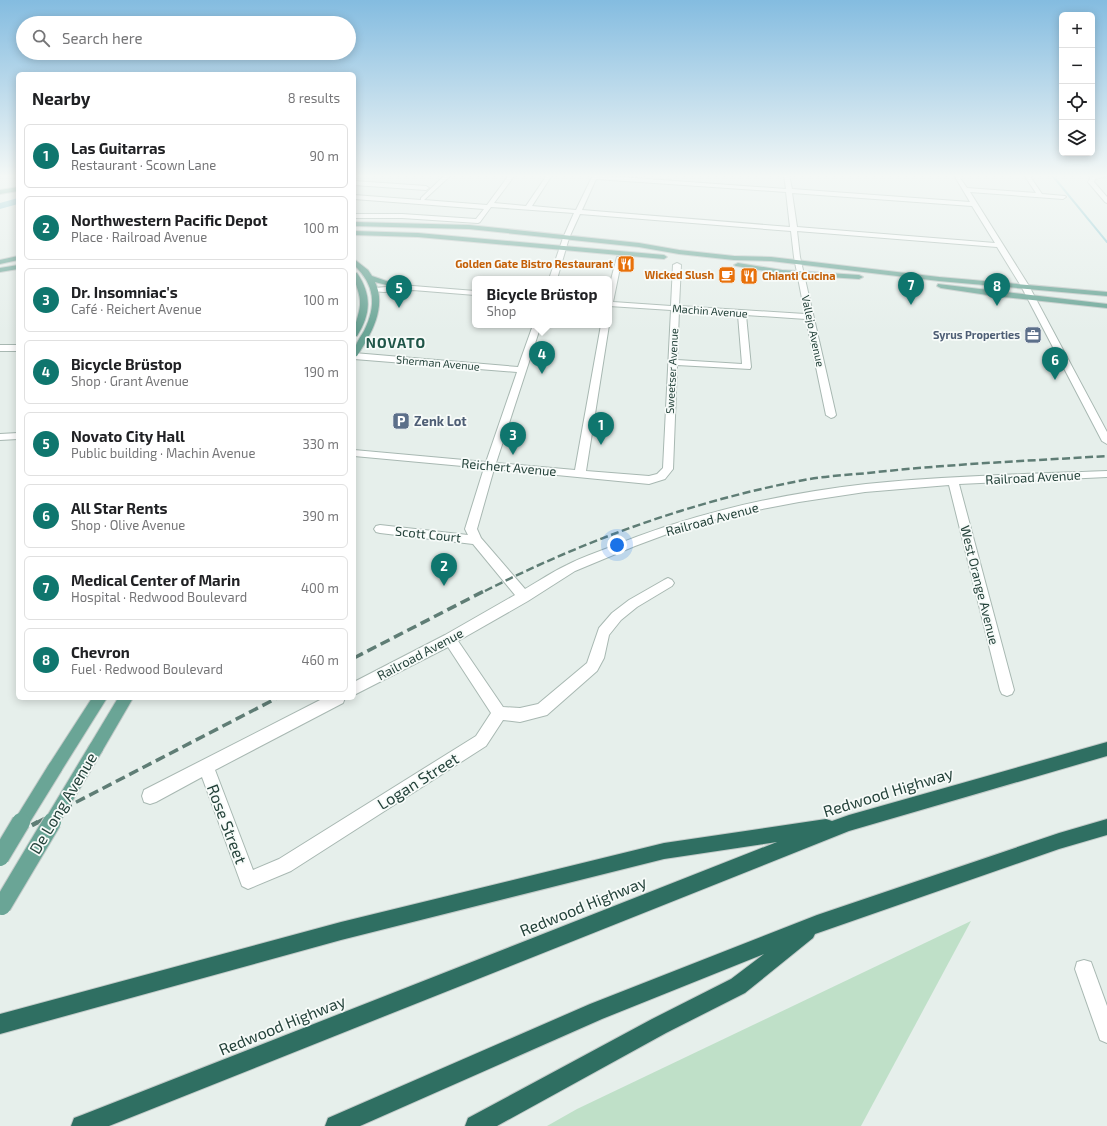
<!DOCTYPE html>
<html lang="en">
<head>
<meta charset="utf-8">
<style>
	body { margin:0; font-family:"Exo 2",sans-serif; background:#f6f6f6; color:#202124 }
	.controls { position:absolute; right:12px; top:12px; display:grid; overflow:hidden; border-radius:6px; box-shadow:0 2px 10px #0003 }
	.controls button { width:36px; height:36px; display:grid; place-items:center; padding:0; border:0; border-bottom:1px solid #e0e0e0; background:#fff; color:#202124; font:20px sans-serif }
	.you { position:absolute; left:617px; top:545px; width:14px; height:14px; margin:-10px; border:3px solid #fff; border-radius:50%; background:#1a73e8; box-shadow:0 0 0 6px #1a73e833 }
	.badge { display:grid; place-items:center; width:26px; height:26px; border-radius:50%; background:#0f766e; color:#fff; font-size:13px; font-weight:700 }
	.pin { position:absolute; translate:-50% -33px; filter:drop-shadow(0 1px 2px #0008) }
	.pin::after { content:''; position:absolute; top:21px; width:14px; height:12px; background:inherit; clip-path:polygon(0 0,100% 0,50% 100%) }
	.popup { position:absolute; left:472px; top:276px; width:140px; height:52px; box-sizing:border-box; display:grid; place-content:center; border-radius:6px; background:#fff; filter:drop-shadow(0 1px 3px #0005); font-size:13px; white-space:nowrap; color:#757577 }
	.popup b { font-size:15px; color:#202124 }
	.popup::after { content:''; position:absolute; left:50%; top:100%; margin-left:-8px; border:8px solid transparent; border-top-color:#fff }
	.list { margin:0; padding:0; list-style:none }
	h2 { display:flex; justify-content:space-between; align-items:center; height:52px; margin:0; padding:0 16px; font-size:17px }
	h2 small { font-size:13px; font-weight:400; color:#757577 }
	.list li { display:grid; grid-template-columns:26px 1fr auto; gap:12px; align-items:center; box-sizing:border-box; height:64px; margin:0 8px 8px; padding:0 8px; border:1px solid #e0e0e0; border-radius:6px }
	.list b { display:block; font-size:15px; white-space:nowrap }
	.list p { margin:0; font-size:13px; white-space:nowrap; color:#757577 }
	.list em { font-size:13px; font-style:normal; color:#757577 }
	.icon { flex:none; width:22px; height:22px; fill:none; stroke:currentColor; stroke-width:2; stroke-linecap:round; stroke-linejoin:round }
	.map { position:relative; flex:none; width:1107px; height:1126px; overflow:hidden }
	.search { position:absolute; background:#fff; box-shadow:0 2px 10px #0003; left:16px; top:16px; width:340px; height:44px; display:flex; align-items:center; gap:10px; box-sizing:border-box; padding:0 14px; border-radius:22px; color:#757577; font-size:15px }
	.panel { position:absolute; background:#fff; box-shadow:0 2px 10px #0003; left:16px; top:72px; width:340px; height:628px; border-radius:6px }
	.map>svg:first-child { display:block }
	.green { fill:#bfe0c8 }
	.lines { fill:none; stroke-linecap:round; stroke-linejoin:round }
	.stream { stroke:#8ec9d4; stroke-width:2 }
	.river { fill:#8ec9d4; fill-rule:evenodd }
	.minor-casing { stroke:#a8b8b2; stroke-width:2 }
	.major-casing { stroke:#c2cac8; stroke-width:2 }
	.highway-casing { stroke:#c2cac8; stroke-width:2 }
	.minor { fill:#fff; fill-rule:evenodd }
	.major { fill:#6aa596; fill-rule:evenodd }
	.highway { fill:#2f6f62; fill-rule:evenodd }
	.rail-far2 { stroke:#5f7d75; stroke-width:2.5; stroke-dasharray:8 3.5; stroke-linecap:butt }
	.rail-far1 { stroke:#5f7d75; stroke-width:3.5; stroke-dasharray:10 5; stroke-linecap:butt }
	.rail { stroke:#5f7d75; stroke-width:4.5; stroke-dasharray:12 6; stroke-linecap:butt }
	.major-bridge-far1-casing { stroke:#c2cac8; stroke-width:16; stroke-linecap:butt }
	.major-bridge-casing { stroke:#c2cac8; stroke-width:20; stroke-linecap:butt }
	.major-bridge-far1 { stroke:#6aa596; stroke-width:14 }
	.major-bridge { stroke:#6aa596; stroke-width:18 }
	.labels { text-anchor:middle; stroke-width:3.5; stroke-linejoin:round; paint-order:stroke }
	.far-food-label { font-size:11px; font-weight:bold; fill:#c56008; stroke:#f7fbf9; text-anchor:end }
	.far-street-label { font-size:11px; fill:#24423a; stroke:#f7fbf9 }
	.far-service-label { font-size:11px; font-weight:bold; fill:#4e5e75; stroke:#f7fbf9; text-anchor:end }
	.service-label { font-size:13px; font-weight:bold; fill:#4e5e75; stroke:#f7fbf9; text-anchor:start }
	.street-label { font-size:13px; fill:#24423a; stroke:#f7fbf9 }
	.far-district-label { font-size:14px; font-weight:bold; letter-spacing:1px; fill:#1f5548; stroke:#f7fbf9 }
	.near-street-label { font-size:16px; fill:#24423a; stroke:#f7fbf9 }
</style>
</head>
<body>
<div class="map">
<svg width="1107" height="1126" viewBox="0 0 1107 1126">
	<rect width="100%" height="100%" fill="#e6efeb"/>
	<polygon class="green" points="971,921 861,1126 547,1126 577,1109"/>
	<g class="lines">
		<polyline class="stream" points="1052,175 1107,242"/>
		<polygon class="river" points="18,198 18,204 0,209 0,203"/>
		<defs>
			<g id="minor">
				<path d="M445,175H451L424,200L487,205L509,175H515L494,203L526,206L547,175H552L532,206L576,210L593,175L786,189L784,175H789L792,189L970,202L954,175H958L967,188L1036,193L1024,175H1029L1042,194L1065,196L1066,197L1063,199L970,192L1029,286L1107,432V444L1102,441L1021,286L997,247L797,231L800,257L836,415L834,417L831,418L826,415L806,319L746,315L751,367L750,369L677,365L673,469L665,479L649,484L494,469L477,529L481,538L525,589C539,581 552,572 567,565C580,558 595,553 608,548C690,514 778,494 866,484C946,476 1027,474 1107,471V477L959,484L1014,690L1012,694L1007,696L1002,694L1000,690L949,485L865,492L799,502L736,514L686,527L635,546L575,571L528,601L458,641L503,707L520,708L538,704L587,663L599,628L612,613L629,600L664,580L668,578L672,580L674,583L672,586L637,607L621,620L609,635L604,658L597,671L547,715L520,722L503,720L486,746L291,871L248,889L242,886L202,777L156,802L150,804L144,802L142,796L144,790L324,698H345L343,703L215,770L253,870L279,859L476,736L491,713L448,647L354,695V682L445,635L515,595L473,544L380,533L376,532L374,529L376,526L380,525L468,535L465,529L484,468L354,456V450L486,462L517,372L354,359V353L518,367L533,325H541L496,463L575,470L601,325H609L586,471L649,476L657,474L663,468L671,310L609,306V287L617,257L622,258L613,302L671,306L673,265L677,263L681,265L679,306L805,314L794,257L791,231L580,214L569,238L557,279H549L563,238L574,213L491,207L480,222L478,223L402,218H354V214H402L476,219L484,209L354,199V195L421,200V198ZM596,179L786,192L790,227L582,210ZM792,193L972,206L995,243L797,227ZM679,311L738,315L742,364L677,360Z"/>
				<polygon points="1101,175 1107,175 1107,176 1095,179 1094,182 1107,197 1107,203 1105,202 1088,182 1091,177"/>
				<polygon points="354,181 426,186 429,188 426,190 354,185"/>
				<path d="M413,286L475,291V295L413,290L384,292L372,291L371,289C374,287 406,286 413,286Z"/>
				<rect x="0" y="345" width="18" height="6"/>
				<polygon points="18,433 18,439 0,440 0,434"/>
				<polygon points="1084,960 1091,962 1107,1006 1107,1043 1100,1040 1075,969 1077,962"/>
			</g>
			<g id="major">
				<polygon points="18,187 18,191 0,194 0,190"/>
				<polygon points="354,222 469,225 639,243 679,250 734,256 771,257 939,277 1107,292 1107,296 939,281 771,261 734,260 679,254 639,247 469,229 354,226"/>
				<polygon points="354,231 418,233 664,255 667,257 664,259 418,237 354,235"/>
				<polygon points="18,256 18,260 0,264 0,260"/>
				<path d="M354,259L368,270L372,276L398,285L394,287L375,282C387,307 371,335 357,356L354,357C354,345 358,341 364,331C377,305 375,285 354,265Z"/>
				<polygon points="738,263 782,270 859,275 863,277 859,279 782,274 736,266 734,265"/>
				<polygon points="18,265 18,269 0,272 0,268"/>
				<path d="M354,273H357C372,295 371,314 357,336H354C354,324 359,316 360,305C361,293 354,284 354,273Z"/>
				<polygon points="938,284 1107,304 1107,308 994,296 941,288 937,286"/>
				<polygon points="92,698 107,698 60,773 55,775 50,773 47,768 50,763"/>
				<polygon points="118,698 133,698 101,753 96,755 91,753 88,748"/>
			</g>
			<g id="highway">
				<polygon points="1107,742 1107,756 849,831 109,1126 71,1126 74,1118 82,1115 777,842 664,859 341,940 0,1034 0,1014 341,922 664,843 826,819 832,821 849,815"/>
				<polygon points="1107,819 1107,835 1059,849 815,934 813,938 745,993 666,1033 497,1126 465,1126 468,1118 652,1019 731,979 764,954 602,1019 360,1126 325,1126 328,1118 590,1004 817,915 1059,833"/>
			</g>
		</defs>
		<use href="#minor" class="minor-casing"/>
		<use href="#major" class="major-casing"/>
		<use href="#highway" class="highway-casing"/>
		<use href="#minor" class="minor"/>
		<use href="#major" class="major"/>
		<use href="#highway" class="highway"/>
		<path class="rail-far2" d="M485,591C585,540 693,501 804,480C825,476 847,475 868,473C948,464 1027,461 1107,456"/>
		<g class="rail-far1">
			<polyline points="354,658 486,590"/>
			<polyline points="36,823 277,698"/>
		</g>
		<polyline class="rail" points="0,842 38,822"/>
		<defs>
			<g id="major-bridge-far1">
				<polyline points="21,823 55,768"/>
				<polyline points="51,823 96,748"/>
			</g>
			<g id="major-bridge">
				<polyline points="0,857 21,822"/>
				<polyline points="2,906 52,822"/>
			</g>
		</defs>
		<use href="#major-bridge-far1" class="major-bridge-far1-casing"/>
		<use href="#major-bridge" class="major-bridge-casing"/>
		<use href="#major-bridge-far1" class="major-bridge-far1"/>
		<use href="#major-bridge" class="major-bridge"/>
	</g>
	<linearGradient id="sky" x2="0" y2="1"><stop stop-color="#84bce0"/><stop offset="0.53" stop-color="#f4f8f6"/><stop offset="1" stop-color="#f4f8f6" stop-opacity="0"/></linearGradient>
	<rect width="1107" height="332" fill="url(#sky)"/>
	<defs>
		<symbol id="restaurant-square" viewBox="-11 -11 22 22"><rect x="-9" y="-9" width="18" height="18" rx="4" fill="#e8710a" stroke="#f7fbf9"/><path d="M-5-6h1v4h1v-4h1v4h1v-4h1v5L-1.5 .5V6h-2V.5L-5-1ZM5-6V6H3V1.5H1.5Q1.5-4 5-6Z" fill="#fff"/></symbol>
		<symbol id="cafe-square" viewBox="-11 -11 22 22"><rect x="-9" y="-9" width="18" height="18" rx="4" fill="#e8710a" stroke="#f7fbf9"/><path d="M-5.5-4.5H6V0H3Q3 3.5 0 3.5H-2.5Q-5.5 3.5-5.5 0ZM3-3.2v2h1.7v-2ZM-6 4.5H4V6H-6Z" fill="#fff"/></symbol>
		<symbol id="office-square" viewBox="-11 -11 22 22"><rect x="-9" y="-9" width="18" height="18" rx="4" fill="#5c6f8a" stroke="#f7fbf9"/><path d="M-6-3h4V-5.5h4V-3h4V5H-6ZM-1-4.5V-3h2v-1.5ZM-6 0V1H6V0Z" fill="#fff"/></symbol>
		<symbol id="parking-square" viewBox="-11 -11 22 22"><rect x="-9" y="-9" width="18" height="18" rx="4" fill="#5c6f8a" stroke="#f7fbf9"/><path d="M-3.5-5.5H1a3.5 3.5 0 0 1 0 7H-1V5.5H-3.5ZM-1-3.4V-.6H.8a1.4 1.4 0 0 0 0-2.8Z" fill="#fff"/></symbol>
	</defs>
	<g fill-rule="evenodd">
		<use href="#restaurant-square" x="616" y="254" width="20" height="20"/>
		<use href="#cafe-square" x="717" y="265" width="20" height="20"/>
		<use href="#restaurant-square" x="739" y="266" width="20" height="20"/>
		<use href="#office-square" x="1023" y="325" width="20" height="20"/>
		<use href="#parking-square" x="391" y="411" width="20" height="20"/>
	</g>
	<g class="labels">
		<g class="far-food-label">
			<text x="613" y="268">Golden Gate Bistro Restaurant</text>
			<text x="714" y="279">Wicked Slush</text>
			<text x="762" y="280" text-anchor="start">Chianti Cucina</text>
		</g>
		<g class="far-street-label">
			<text transform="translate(710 311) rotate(4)" y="4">Machin Avenue</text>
			<text transform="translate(813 331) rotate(78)" y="4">Vallejo Avenue</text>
			<text transform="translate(438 363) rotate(5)" y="4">Sherman Avenue</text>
			<text transform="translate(672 371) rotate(-87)" y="4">Sweetser Avenue</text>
		</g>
		<g class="far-service-label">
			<text x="1020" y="339">Syrus Properties</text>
		</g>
		<g class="service-label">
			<text x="414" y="426">Zenk Lot</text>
		</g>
		<g class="street-label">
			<text transform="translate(509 467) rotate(5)" y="5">Reichert Avenue</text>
			<text transform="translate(1033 477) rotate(-3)" y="5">Railroad Avenue</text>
			<text transform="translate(712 519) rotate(-15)" y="5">Railroad Avenue</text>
			<text transform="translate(428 534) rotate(6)" y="5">Scott Court</text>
			<text transform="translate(980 585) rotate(76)" y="5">West Orange Avenue</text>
			<text transform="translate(420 654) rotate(-28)" y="5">Railroad Avenue</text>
		</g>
		<g class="far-district-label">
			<text x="396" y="348">NOVATO</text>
		</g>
		<g class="near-street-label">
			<text transform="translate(418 781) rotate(-32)" y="6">Logan Street</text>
			<text transform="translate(888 792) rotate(-17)" y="6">Redwood Highway</text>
			<text transform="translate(63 803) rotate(-59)" y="6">De Long Avenue</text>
			<text transform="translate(227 824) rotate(69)" y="6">Rose Street</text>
			<text transform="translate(583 906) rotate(-22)" y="6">Redwood Highway</text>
			<text transform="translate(282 1025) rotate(-22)" y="6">Redwood Highway</text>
		</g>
	</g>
</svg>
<div class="controls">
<button>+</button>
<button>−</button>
<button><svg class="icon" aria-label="locate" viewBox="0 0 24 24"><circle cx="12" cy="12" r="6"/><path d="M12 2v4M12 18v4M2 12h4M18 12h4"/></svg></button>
<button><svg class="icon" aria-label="layers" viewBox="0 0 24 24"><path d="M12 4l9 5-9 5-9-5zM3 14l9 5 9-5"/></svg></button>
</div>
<div class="you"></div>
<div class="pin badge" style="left:601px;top:445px">1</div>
<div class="pin badge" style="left:444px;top:586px">2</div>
<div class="pin badge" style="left:513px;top:455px">3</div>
<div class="pin badge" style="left:542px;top:374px">4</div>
<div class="popup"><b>Bicycle Brüstop</b>Shop</div>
<div class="pin badge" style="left:399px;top:308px">5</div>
<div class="pin badge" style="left:1055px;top:380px">6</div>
<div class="pin badge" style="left:911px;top:305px">7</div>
<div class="pin badge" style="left:997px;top:306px">8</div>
<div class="search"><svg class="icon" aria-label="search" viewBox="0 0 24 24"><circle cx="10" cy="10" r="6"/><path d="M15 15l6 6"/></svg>Search here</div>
<section class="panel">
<h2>Nearby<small>8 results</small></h2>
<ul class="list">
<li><span class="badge">1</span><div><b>Las Guitarras</b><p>Restaurant · Scown Lane</p></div><em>90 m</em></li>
<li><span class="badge">2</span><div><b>Northwestern Pacific Depot</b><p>Place · Railroad Avenue</p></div><em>100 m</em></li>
<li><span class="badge">3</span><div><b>Dr. Insomniac's</b><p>Café · Reichert Avenue</p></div><em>100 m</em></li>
<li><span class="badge">4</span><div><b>Bicycle Brüstop</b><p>Shop · Grant Avenue</p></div><em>190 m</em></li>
<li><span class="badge">5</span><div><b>Novato City Hall</b><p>Public building · Machin Avenue</p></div><em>330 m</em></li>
<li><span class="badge">6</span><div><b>All Star Rents</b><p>Shop · Olive Avenue</p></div><em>390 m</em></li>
<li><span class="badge">7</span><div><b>Medical Center of Marin</b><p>Hospital · Redwood Boulevard</p></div><em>400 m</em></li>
<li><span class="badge">8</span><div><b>Chevron</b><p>Fuel · Redwood Boulevard</p></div><em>460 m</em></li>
</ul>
</section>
</div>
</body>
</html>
